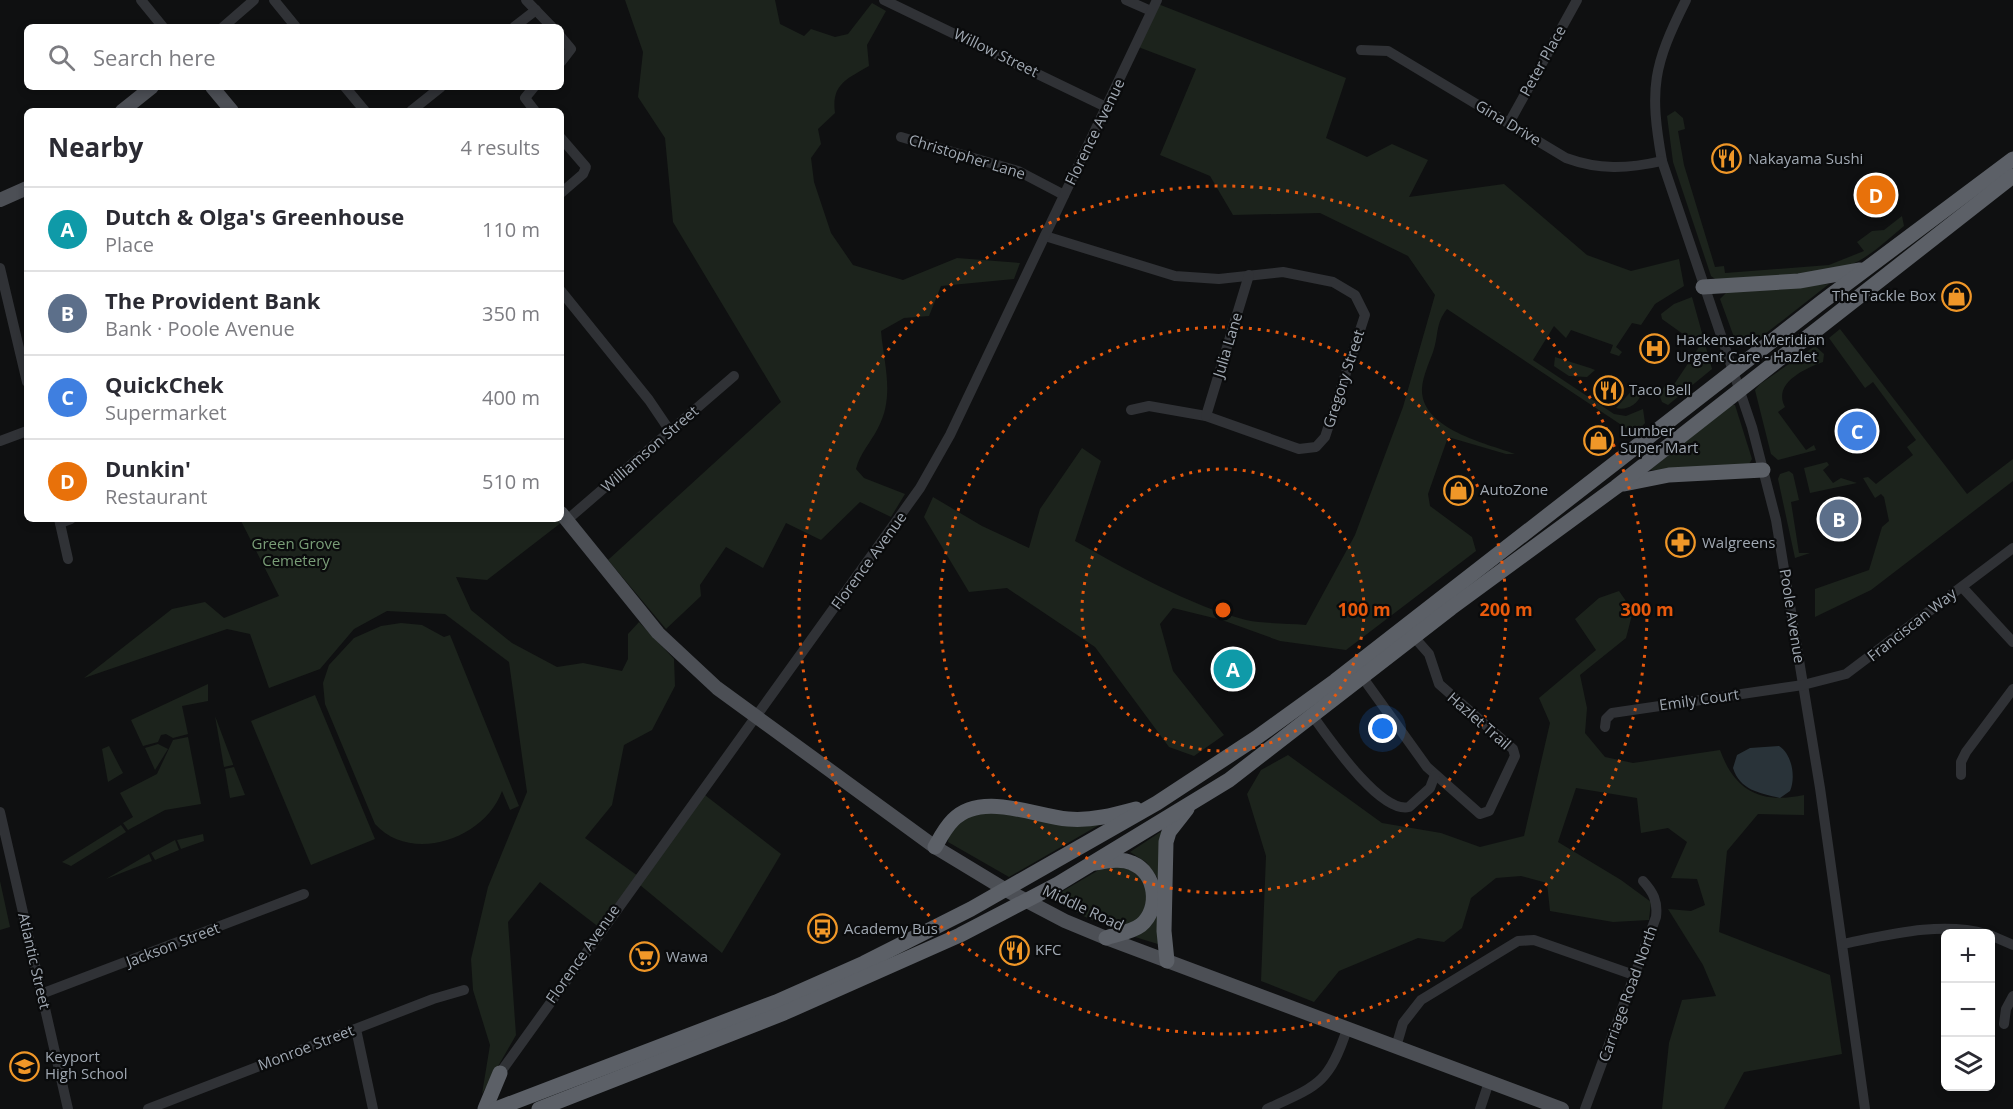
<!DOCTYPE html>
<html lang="en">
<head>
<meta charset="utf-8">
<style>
	body { margin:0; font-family:"Open Sans",sans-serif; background:#f7f7f7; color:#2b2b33 }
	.controls { position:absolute; right:18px; bottom:18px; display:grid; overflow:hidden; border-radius:9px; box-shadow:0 3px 9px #0003 }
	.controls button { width:54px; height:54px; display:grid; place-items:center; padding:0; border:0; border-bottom:2px solid #e1e1e2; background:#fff; color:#2b2b33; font:30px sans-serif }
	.you { position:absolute; left:1383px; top:729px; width:21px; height:21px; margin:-15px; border:4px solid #fff; border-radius:50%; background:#1a73e8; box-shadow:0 0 0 9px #1a73e833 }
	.badge { display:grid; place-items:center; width:39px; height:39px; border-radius:50%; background:#7c3aed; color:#fff; font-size:20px; font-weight:700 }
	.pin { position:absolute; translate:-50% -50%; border:3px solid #fff; box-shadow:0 2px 6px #0006 }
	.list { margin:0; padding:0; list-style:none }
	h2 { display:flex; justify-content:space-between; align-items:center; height:78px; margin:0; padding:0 24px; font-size:26px }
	h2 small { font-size:20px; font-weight:400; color:#7c7c81 }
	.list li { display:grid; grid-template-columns:39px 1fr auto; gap:18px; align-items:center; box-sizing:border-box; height:84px; padding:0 24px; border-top:2px solid #e1e1e2 }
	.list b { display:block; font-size:22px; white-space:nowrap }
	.list p { margin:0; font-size:20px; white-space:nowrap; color:#7c7c81 }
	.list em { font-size:20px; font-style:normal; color:#7c7c81 }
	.icon { flex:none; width:33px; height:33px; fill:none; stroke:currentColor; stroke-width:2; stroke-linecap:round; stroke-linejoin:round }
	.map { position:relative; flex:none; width:2013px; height:1109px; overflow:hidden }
	.search { position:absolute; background:#fff; box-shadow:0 3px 9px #0003; left:24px; top:24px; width:540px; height:66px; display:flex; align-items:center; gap:15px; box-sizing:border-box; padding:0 21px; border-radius:9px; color:#7c7c81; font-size:22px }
	.panel { position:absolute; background:#fff; box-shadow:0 3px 9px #0003; left:24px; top:108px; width:540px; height:414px; border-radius:9px }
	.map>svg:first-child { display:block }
	.green { fill:#1c231c }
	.water { fill:#293339 }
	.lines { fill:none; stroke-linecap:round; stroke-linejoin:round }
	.minor { stroke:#303236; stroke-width:10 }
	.major { stroke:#4c4f55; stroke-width:14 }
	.highway { stroke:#5c6067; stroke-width:15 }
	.ring { fill:none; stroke:#e8590c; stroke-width:3; stroke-dasharray:3 6 }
	.labels { text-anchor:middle; stroke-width:4.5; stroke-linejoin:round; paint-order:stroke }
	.street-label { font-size:15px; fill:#a0a8b2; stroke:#0a0b0c }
	.poi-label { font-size:15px; fill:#a0a8b2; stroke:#0a0b0c; text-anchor:start }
	.park-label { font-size:15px; fill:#799d77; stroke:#0a0b0c }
	.centre { fill:#e8590c; stroke:#0a0b0c; stroke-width:3 }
	.ring-label { font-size:18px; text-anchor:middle; font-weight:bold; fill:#e8590c; stroke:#0a0b0c; stroke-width:4.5; stroke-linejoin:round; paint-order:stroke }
</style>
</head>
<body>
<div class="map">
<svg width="2013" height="1109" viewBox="0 0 2013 1109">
	<rect width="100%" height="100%" fill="#0f1011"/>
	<g class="green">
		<path d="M625,0H775L780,24L804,36L811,29L835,37L848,34L872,3L886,11L867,45L869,66C847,79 831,84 835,113L818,129L821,144L811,158L814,182L831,233L853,265L903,280L957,258L1020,263L1014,279L941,286L929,316L904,318L881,331C884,365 895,396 878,428C871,442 860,453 856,469L864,478L905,494L891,517L860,502L821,540L786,523L763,568L726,547L700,585L701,596L666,629L608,560L781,402L673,222L665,138L638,97L643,52Z"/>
		<path d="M1153,2L1346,78L1326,138L1367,157L1392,144L1428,160L1409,197L1504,184L1587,255L1631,271L1679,259L1684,286L1655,304L1641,325L1632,323L1616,347L1622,352L1619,356L1610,353L1613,345L1571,330L1566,338L1554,326L1533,360L1614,414L1626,416L1643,409L1645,423L1635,434L1447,309C1435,324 1439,335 1433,352C1429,363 1423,376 1422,388C1420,429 1485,443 1515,454H1506L1448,437L1428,494L1430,506L1472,537L1476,551L1346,650L1280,641L1222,620L1173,608L1160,624L1173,671L1224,735L1194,756L1169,747L1095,647L1007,588L969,592L924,517L933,497L982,526L1029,548L1040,509L1082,448L1101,461L1075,541C1125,569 1190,606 1246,620C1265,624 1287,623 1306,625L1355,535L1403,407L1435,295L1408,256L1320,213L1233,215L1210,176L1160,155L1196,69L1133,45Z"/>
		<path d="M1675,111L1683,118L1685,129L1678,131L1684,165L1715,267L1724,266L1725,273L1829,265L1864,251L1857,242L1872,231L1884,230L1902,216L1904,226C1887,240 1869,258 1848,266C1811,281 1755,277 1715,279L1711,276L1673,162L1667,116Z"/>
		<polygon points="1829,284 1751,345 1748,341 1738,348 1720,299 1728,291"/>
		<polygon points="1692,297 1712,369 1668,405 1662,402 1659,394 1665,386 1673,386 1701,344 1692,344 1690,339 1662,319 1661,314 1674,304"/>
		<polygon points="1840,329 1967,494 2013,459 2013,481 1871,590 1815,617 1815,589 1869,570 1882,527 1889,521 1884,497 1881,494 1875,498 1863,478 1868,477 1876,484 1913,455 1907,447 1916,440 1873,382 1865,388 1829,338"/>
		<path d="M1815,346L1824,354L1823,362C1806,368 1772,383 1785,407L1778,412L1806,450L1814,445L1816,450L1778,460L1771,454L1755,390L1760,384Z"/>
		<polygon points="1555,357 1590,368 1595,370 1587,377 1569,376 1554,366"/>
		<path d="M1635,387L1641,394C1639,404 1626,411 1616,408Z"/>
		<polygon points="1731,405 1735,405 1752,459 1749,464 1736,469 1650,470"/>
		<polygon points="1827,462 1829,465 1823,470 1833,483 1841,478 1857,483 1810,493 1804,468"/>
		<polygon points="1789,471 1793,474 1799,500 1791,502 1799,553 1810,553 1795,558 1778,479 1780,474"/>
		<polygon points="240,519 560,519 562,522 487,580 456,577 471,610 512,643 557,667 583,663 622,671 628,659 628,634 639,622 674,659 675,686 652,730 624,745 612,805 585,838 638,876 701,792 781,854 722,953 640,885 600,928 540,882 508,922 516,1035 482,1094 490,1045 473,990 471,959 488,887 527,792 509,662 445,614 387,611 354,629 320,669 269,688 250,634 227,629 84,678 172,609 205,602 224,618 279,596"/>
		<path d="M1619,591L1633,611L1626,638L1580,675L1587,708L1585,733L1605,757L1633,763L1720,750C1735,792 1762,804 1804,795V815L1758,814L1727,851L1719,932L1830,975L1842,1054L1744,1072L1724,1109H1662L1669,1043L1682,1000L1716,996L1703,965L1668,909L1691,911L1705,905L1697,879L1671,878L1687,842L1668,828L1641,833L1637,798L1576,788L1558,842L1621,880L1651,902L1649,920L1613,922L1550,911L1547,883L1521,876L1496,878L1471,898L1462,928L1444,942L1418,938L1339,971L1314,1002L1261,981L1266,856L1247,794L1261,770L1288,755L1382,823L1441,833L1480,847L1524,836L1550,723L1539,698L1596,650L1575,619L1599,598Z"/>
		<path d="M401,623L422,625L444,637L450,635L519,806L510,810L502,791C485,839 411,864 375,824L325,704L323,683L329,665L354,638L381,626Z"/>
		<polygon points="208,684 208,701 182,706 188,734 173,738 166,734 161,735 158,742 143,746 131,720"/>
		<polygon points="315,695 375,839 311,865 251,721"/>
		<polygon points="215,716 233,764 233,765 224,767"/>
		<polygon points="188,737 201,804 165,810 128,830 123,823 133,817 120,793 157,774 173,740"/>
		<polygon points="158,744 168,749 155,770 145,748"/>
		<polygon points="109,746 123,773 108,782 102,749"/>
		<polygon points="234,767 245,795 230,798 225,769"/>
		<polygon points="976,811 1099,825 1009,877 948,842 949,832"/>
		<polygon points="121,825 126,832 71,866 62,862"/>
		<polygon points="1165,829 1160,881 1146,862 1130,852"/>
		<polygon points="203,834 204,841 181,849 177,840"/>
		<polygon points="175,840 179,850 155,860 151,853"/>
		<polygon points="149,854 152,861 106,879"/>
		<path d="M1109,864L1139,872L1149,895C1147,901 1145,912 1141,917C1119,944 1073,909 1051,898Z"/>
		<polygon points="0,881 10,927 0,930"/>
		<polygon points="1156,910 1161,945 1135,937"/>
	</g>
	<path class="water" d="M1779,746C1792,754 1796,777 1790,791L1780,798C1759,793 1740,790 1733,768L1737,755L1750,748Z"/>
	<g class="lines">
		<g class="minor">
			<polyline points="141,0 163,27"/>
			<polyline points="274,0 296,27"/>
			<polyline points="526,0 552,27"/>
			<polyline points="884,0 1106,107"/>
			<polyline points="1126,0 1151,11"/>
			<path d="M1686,0C1653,66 1649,88 1662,161L1752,427L1776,520L1820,788L1865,1109"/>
			<polyline points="223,27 254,0"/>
			<polyline points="514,27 536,10"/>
			<polyline points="561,37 571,49 561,62"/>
			<path d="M1361,50L1388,51L1566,158C1599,170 1627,169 1662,161"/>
			<polyline points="345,87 365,111"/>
			<polyline points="534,87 525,98 535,111"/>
			<polyline points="411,111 441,87"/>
			<polyline points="1509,123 1577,0"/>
			<polyline points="901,137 1018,171 1064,195"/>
			<polyline points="561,138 586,167 583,174 561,193"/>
			<polyline points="1045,236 1175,276 1219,279 1283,272 1333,282 1355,295 1365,315 1325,437 1316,447 1299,449 1206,416 1149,406 1131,410"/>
			<polyline points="0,268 27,382"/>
			<polyline points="561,291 649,400 670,431"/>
			<polyline points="1206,416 1249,275"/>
			<polyline points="0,441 27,431"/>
			<polyline points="59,519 68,559"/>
			<polyline points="567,520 734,376"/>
			<polyline points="60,523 71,519"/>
			<polyline points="1962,587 2013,642"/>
			<polyline points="1363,678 1427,767 1480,814 1489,811 1515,756 1513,749 1439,684 1429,654 1414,637"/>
			<path d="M1312,715C1328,737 1380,814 1409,807L1430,788L1435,775"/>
			<polyline points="1605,727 1606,719 1612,713 1803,685 1846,674 2013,548"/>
			<polyline points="1961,775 1961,762 1966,752 2013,689"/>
			<polyline points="0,812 68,1109"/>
			<polyline points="1990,935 2013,945"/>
			<path d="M1843,944C1888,935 1941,921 1986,934"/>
			<polyline points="41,994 304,894"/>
			<polyline points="2004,1024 2006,1009 2013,996"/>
			<polyline points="356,1029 373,1109"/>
			<polyline points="1396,1047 1403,1023 1421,1000 1518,941 1534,940 1634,975"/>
			<polyline points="500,1073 920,488 950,435 1157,0"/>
			<polyline points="148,1109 433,999 464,990"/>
			<path d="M1267,1109C1317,1086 1329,1084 1347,1029"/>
			<polyline points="1480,1109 1489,1082"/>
			<path d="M1585,1109L1656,917C1658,901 1653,892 1643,881"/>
		</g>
		<g class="major">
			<polyline points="212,87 232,111"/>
			<polyline points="122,111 152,87"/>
			<polyline points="0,200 27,188"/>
			<polyline points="561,513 658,633 717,688 935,847 1006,890 1065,921 1106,938 1562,1109"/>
		</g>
		<g class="highway">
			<polyline points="1703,287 1799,281 1860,270"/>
			<polyline points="1624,484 1669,475 1763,470"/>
			<path d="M935,847C940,838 945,828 953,820C981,791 1034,816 1068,819C1092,821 1114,815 1136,809"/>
			<path d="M1095,863C1107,861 1121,858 1132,863C1156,873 1161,908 1141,925C1132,932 1117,934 1106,938"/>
			<polyline points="1167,961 1164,931 1166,842 1169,832 1187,809"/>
			<polyline points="485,1109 500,1073"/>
			<polyline points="496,1109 776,1002 864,963 971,909 1157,803 1256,738 1335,681 1822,302 2013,159"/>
			<polyline points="539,1109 784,1013 960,935 1058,884 1229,780 1451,608 1616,487 2013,176"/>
		</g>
	</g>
	<g class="ring">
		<circle cx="1223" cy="610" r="141"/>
		<circle cx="1223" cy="610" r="283"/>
		<circle cx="1223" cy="610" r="424"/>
	</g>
	<defs>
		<symbol id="restaurant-ring" viewBox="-11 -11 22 22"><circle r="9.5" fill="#0a0b0c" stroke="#f09728" stroke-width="1.5"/><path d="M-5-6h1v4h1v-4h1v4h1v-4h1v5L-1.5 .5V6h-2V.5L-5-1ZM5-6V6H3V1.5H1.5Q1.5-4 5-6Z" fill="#f09728"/></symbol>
		<symbol id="shop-ring" viewBox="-11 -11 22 22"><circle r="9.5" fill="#0a0b0c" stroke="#f09728" stroke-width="1.5"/><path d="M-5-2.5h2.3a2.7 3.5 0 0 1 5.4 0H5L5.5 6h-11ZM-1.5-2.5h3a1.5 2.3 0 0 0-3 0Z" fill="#f09728"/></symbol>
		<symbol id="hospital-ring" viewBox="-11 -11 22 22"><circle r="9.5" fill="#0a0b0c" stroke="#f09728" stroke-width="1.5"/><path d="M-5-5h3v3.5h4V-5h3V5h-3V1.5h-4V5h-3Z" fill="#f09728"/></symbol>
		<symbol id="pharmacy-ring" viewBox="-11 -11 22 22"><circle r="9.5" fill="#0a0b0c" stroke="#f09728" stroke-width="1.5"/><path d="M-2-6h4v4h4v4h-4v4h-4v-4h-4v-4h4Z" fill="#f09728"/></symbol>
		<symbol id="bus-ring" viewBox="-11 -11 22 22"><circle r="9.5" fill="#0a0b0c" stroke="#f09728" stroke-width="1.5"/><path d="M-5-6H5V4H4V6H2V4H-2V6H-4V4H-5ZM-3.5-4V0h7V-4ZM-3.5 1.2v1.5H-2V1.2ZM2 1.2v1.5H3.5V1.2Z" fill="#f09728"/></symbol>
		<symbol id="supermarket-ring" viewBox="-11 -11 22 22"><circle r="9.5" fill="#0a0b0c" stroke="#f09728" stroke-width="1.5"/><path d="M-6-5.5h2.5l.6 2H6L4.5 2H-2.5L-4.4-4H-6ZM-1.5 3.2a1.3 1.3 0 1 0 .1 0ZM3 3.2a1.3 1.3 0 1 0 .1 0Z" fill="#f09728"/></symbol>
		<symbol id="school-ring" viewBox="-11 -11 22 22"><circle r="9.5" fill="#0a0b0c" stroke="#f09728" stroke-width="1.5"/><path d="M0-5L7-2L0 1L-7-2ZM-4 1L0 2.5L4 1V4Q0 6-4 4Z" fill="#f09728"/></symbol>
	</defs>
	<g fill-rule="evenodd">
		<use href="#restaurant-ring" x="1710" y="142" width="33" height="33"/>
		<use href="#shop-ring" x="1940" y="280" width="33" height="33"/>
		<use href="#hospital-ring" x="1638" y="332" width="33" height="33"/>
		<use href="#restaurant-ring" x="1592" y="374" width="33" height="33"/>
		<use href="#shop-ring" x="1582" y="424" width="33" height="33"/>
		<use href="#shop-ring" x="1442" y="474" width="33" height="33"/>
		<use href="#pharmacy-ring" x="1664" y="526" width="33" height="33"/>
		<use href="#bus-ring" x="806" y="912" width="33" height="33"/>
		<use href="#restaurant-ring" x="998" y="934" width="33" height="33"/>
		<use href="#supermarket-ring" x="628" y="940" width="33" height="33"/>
		<use href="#school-ring" x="8" y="1050" width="33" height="33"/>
	</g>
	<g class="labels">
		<g class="street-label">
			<text transform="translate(996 53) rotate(26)" y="5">Willow Street</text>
			<text transform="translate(1543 61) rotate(-61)" y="5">Peter Place</text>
			<text transform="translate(1508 123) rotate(31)" y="5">Gina Drive</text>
			<text transform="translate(1095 132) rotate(-64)" y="5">Florence Avenue</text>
			<text transform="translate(967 157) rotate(17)" y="5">Christopher Lane</text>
			<text transform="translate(1228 345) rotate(-73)" y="5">Julia Lane</text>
			<text transform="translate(1344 379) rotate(-72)" y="5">Gregory Street</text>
			<text transform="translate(650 449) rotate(-41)" y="5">Williamson Street</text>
			<text transform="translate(869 561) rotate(-54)" y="5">Florence Avenue</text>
			<text transform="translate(1792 616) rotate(81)" y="5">Poole Avenue</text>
			<text transform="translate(1912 625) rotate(-38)" y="5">Franciscan Way</text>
			<text transform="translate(1699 700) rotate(-8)" y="5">Emily Court</text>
			<text transform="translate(1479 721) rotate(41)" y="5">Hazlet Trail</text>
			<text transform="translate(1083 908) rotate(25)" y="5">Middle Road</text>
			<text transform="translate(173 945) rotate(-21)" y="5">Jackson Street</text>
			<text transform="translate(583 954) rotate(-55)" y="5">Florence Avenue</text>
			<text transform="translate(34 961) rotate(77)" y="5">Atlantic Street</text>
			<text transform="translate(1628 994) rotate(-70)" y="5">Carriage Road North</text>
			<text transform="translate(306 1048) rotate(-21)" y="5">Monroe Street</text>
		</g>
		<g class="poi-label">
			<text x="1748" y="164">Nakayama Sushi</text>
			<text x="1936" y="301" text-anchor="end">The Tackle Box</text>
			<text x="1676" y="345">Hackensack Meridian<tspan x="1676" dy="17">Urgent Care - Hazlet</tspan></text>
			<text x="1629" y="395">Taco Bell</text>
			<text x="1620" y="436">Lumber<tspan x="1620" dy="17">Super Mart</tspan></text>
			<text x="1480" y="495">AutoZone</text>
			<text x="1702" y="548">Walgreens</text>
			<text x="844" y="934">Academy Bus</text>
			<text x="1035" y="955">KFC</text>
			<text x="666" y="962">Wawa</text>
			<text x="45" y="1062">Keyport<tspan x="45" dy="17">High School</tspan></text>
		</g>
		<g class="park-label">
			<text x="296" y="549">Green Grove<tspan x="296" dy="17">Cemetery</tspan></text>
		</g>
	</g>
	<circle cx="1223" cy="610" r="9" class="centre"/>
	<g class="ring-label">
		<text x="1364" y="616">100 m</text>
		<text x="1506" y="616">200 m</text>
		<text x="1647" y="616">300 m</text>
	</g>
</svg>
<div class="controls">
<button>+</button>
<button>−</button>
<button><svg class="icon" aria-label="layers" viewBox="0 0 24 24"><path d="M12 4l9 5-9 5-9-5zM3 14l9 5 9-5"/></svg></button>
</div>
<div class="you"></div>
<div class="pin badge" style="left:1233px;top:669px;background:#0f9aa8">A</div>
<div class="pin badge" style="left:1839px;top:519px;background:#5c6f8a">B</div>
<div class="pin badge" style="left:1857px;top:431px;background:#3f7fe0">C</div>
<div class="pin badge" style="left:1876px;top:195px;background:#e8710a">D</div>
<div class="search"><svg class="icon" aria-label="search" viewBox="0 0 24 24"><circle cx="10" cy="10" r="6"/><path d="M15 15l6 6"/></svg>Search here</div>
<section class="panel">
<h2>Nearby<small>4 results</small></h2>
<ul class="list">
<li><span class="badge" style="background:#0f9aa8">A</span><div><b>Dutch &amp; Olga's Greenhouse</b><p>Place</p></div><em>110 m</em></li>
<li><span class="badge" style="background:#5c6f8a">B</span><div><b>The Provident Bank</b><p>Bank · Poole Avenue</p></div><em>350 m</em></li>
<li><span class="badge" style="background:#3f7fe0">C</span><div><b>QuickChek</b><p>Supermarket</p></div><em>400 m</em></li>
<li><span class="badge" style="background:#e8710a">D</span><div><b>Dunkin'</b><p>Restaurant</p></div><em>510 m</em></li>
</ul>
</section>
</div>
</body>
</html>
